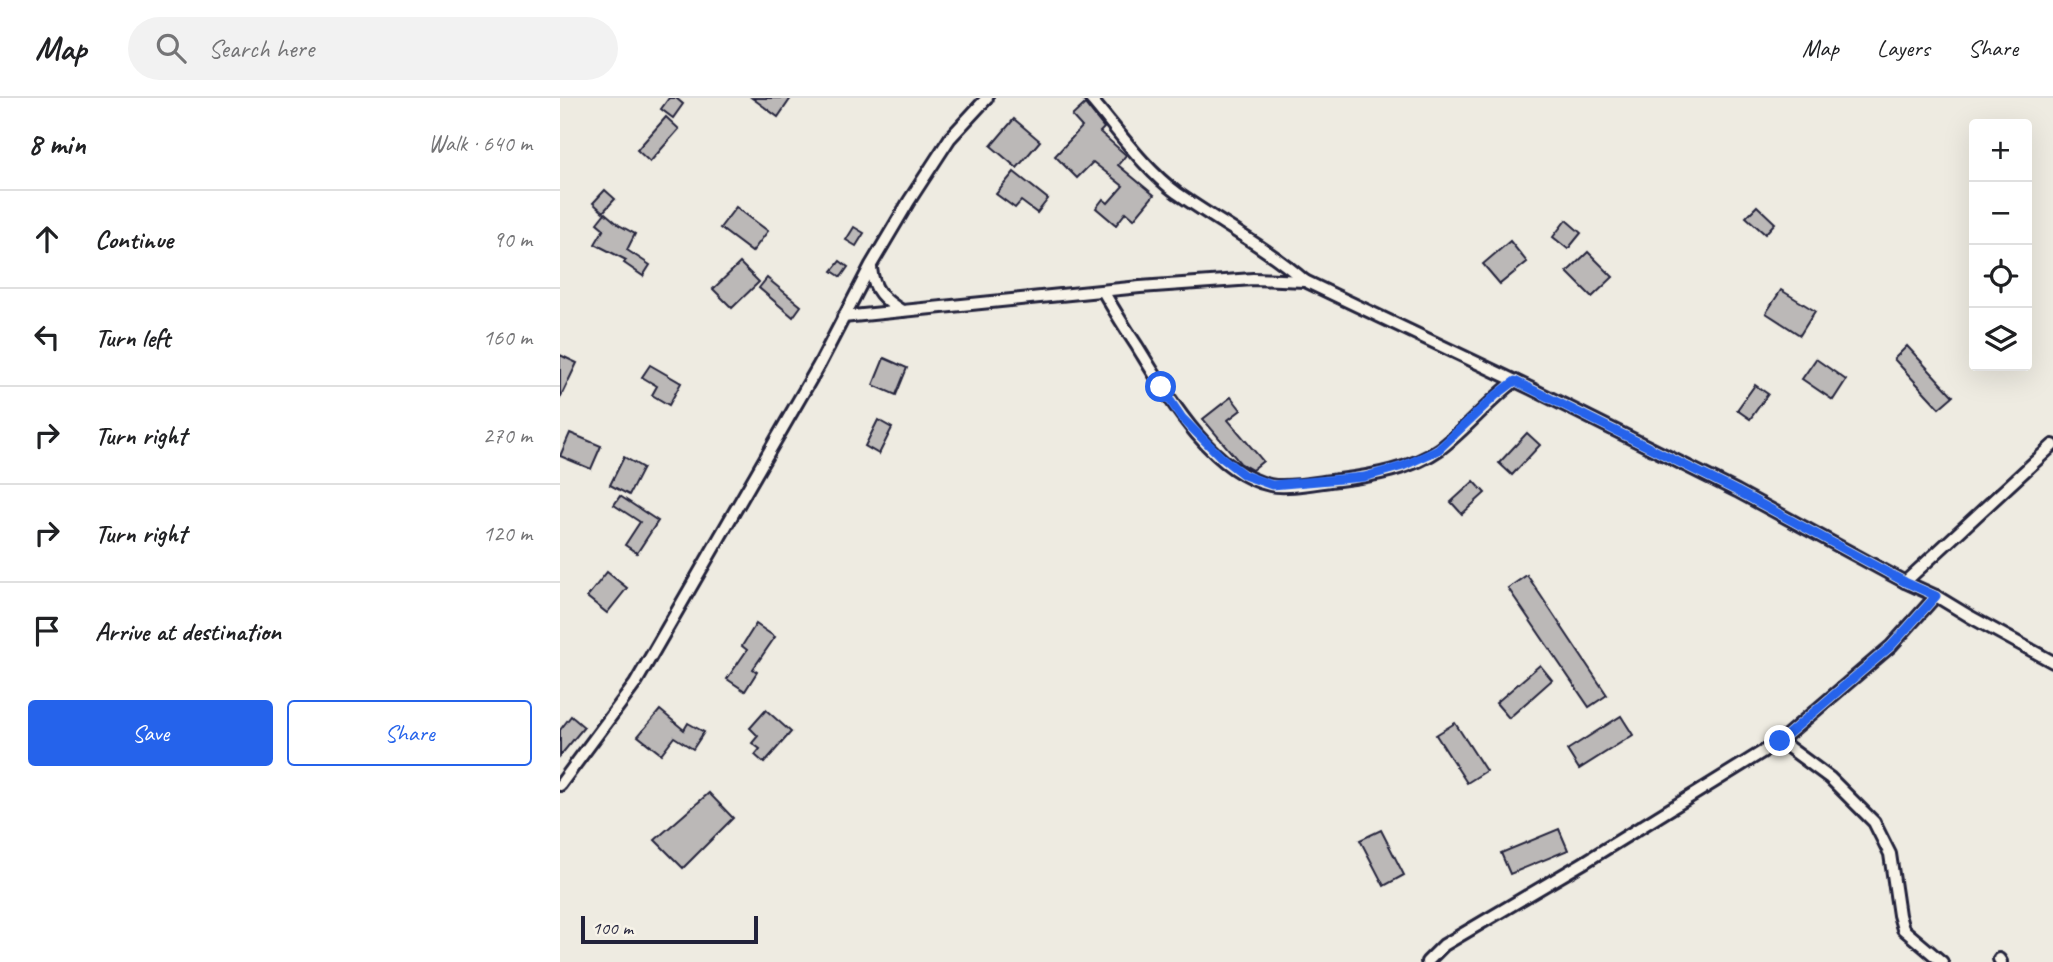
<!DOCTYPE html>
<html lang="en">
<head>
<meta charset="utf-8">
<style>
	body { margin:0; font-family:Caveat,sans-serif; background:#f2f2f2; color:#202124 }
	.controls { position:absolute; right:21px; top:21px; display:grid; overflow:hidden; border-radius:7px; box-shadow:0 7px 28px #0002 }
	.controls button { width:63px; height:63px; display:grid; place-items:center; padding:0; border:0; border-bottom:2px solid #e0e0e0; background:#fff; color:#202124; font:35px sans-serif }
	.scale { position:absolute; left:21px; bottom:18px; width:177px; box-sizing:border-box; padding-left:7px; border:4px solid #22223b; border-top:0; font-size:19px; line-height:24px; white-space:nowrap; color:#22223b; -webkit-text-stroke:5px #f7f3e8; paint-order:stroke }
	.stop { position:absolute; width:21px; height:21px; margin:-16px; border:5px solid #2563eb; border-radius:50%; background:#fff }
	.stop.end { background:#2563eb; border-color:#fff; box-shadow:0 2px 7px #0008 }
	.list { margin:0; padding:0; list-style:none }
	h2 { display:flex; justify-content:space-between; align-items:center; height:91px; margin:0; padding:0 28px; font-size:30px }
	h2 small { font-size:23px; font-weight:400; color:#757577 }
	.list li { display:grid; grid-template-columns:46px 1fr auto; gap:21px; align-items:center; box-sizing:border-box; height:98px; padding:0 28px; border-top:2px solid #e0e0e0 }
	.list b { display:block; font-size:26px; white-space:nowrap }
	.list em { font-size:23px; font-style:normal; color:#757577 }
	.actions { display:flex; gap:14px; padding:21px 28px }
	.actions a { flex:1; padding:16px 0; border:2px solid #2563eb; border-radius:7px; text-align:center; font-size:24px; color:#2563eb }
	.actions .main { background:#2563eb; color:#fff }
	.icon { flex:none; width:38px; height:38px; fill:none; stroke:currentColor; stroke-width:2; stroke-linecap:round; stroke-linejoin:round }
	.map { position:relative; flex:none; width:1493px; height:864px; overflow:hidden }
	header { display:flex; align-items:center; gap:42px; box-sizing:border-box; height:98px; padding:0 35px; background:#fff; border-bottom:2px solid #e0e0e0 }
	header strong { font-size:33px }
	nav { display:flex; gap:38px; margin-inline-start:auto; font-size:24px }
	.search { width:490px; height:63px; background:#f2f2f2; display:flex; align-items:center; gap:18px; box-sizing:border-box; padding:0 24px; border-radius:38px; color:#757577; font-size:26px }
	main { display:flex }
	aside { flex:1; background:#fff }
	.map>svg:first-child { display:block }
	.building { fill:#bbb8b7; stroke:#22223b; stroke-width:2 }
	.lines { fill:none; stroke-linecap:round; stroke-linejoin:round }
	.street-casing { stroke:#22223b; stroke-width:16 }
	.street { stroke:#f7f3e8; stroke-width:10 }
	.route { stroke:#2563eb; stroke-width:9 }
</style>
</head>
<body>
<header>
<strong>Map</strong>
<div class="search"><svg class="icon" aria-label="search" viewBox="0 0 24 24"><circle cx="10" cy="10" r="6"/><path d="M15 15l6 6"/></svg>Search here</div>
<nav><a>Map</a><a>Layers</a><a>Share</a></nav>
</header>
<main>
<aside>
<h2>8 min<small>Walk · 640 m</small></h2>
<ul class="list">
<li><svg class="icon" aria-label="ahead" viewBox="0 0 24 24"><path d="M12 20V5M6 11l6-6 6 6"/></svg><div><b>Continue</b></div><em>90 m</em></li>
<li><svg class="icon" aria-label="left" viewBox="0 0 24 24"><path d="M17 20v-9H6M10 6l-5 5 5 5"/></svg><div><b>Turn left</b></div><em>160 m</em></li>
<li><svg class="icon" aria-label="right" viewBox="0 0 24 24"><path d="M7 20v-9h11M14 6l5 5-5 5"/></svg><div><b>Turn right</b></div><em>270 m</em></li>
<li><svg class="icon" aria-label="right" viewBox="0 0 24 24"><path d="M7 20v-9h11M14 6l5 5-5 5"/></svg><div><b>Turn right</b></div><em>120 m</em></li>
<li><svg class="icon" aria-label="arrive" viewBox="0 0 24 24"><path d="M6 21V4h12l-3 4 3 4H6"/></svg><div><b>Arrive at destination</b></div></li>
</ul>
<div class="actions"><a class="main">Save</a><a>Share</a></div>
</aside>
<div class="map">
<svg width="1493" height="864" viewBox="0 0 1493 864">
	<rect width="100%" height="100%" fill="#eeebe1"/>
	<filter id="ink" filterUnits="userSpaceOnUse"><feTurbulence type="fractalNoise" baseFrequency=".0143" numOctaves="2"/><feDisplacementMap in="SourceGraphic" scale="14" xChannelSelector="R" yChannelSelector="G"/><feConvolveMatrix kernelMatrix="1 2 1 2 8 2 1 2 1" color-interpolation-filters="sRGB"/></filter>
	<g filter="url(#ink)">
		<g class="building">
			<polygon points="109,0 116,0 123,6 113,20 101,11"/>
			<polygon points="192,0 231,0 218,19"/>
			<polygon points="525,6 544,30 540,34 566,57 558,67 594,97 574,121 566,114 556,127 536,110 543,101 548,105 563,88 533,64 517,80 495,58 522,29 512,18"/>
			<polygon points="106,19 119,31 90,64 77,52"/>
			<polygon points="454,21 480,43 457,70 431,48"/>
			<polygon points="454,74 488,101 477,115 461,103 455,110 436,96"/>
			<polygon points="45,92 55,101 43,114 33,105"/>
			<polygon points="1197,108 1215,125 1205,136 1186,119"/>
			<polygon points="176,109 208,133 192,154 160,130"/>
			<polygon points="45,115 59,127 75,136 67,152 90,167 83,178 64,165 66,162 35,146 44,131 37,125"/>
			<polygon points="1006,122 1021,135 1008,151 993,139"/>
			<polygon points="294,129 304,135 296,148 286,142"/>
			<polygon points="950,143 967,164 940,186 923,166"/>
			<polygon points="1028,154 1053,179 1032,199 1007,174"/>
			<polygon points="280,163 288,169 281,179 272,173"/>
			<polygon points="180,165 199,184 172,210 153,191"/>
			<polygon points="207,180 241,208 233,219 199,190"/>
			<polygon points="1221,192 1255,213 1240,237 1206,215"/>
			<polygon points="1347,248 1393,298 1379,310 1334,261"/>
			<polygon points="0,257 17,265 0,300"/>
			<polygon points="324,260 347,270 336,297 313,287"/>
			<polygon points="1256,261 1286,282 1273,302 1242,281"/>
			<polygon points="90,267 121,285 109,307 92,297 97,288 82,279"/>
			<polygon points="1195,287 1208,296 1190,321 1177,312"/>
			<polygon points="671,299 681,312 668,322 703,363 692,372 680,365 643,321"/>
			<polygon points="318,322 332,330 319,356 305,348"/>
			<polygon points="10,335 41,348 31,371 0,358"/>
			<polygon points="967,335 980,347 952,377 939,365"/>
			<polygon points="64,359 83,370 69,397 50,387"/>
			<polygon points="914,383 925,395 902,416 891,404"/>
			<polygon points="60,398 98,423 77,455 65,447 80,424 54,407"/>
			<polygon points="47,474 67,490 47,515 27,499"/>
			<polygon points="967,477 1047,597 1029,609 948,490"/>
			<polygon points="196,526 215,539 193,571 197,574 185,593 167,581 187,552 182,548"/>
			<polygon points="980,567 992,582 949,620 936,605"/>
			<polygon points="100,612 124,632 128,625 144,634 133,651 114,639 101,656 78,638"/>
			<polygon points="206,612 231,634 204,665 195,657 200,651 192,645 198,638 190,630"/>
			<polygon points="11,618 24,629 0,658 0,632"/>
			<polygon points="1061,618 1073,637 1019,671 1007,652"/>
			<polygon points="895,625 926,673 907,685 876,637"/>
			<polygon points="149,695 173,720 123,770 95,742"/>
			<polygon points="999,731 1008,752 950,776 941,755"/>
			<polygon points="821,732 844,777 824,788 800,742"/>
		</g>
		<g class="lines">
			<defs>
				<g id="street">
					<path d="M530,0C557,31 583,70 617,95C660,125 706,149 745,183"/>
					<path d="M311,170C313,192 324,202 342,213"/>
					<path d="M543,193C554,212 565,230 577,248C606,295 650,374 710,387C728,391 759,384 779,382C812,378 852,371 880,351C906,331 928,304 955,283"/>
					<polyline points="283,219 580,189 693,181 745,183 970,290 1177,393 1345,484 1376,498 1409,518 1493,564"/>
					<polyline points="1345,484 1493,347"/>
					<polyline points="1220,643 1270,680 1314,724 1330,756 1339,817 1343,831 1382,864"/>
					<polyline points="0,687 75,586 259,267 311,167 349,103 390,40 427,0"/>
					<polyline points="1439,861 1441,864"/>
					<polyline points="867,864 884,847 1023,765 1220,643 1331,548 1376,498"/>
				</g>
			</defs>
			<use href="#street" class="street-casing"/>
			<use href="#street" class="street"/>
		</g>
	</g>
	<g class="lines" filter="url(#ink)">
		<polyline class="route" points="601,289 622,320 661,359 684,377 712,387 804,379 843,368 878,352 935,298 955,283 1177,393 1345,484 1376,498 1331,548 1220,643"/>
	</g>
</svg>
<div class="controls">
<button>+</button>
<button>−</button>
<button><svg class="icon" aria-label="locate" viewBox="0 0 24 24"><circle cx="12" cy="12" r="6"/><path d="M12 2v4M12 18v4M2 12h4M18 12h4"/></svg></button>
<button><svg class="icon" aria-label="layers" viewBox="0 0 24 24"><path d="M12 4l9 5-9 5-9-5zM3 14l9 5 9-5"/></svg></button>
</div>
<div class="scale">100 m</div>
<div class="stop" style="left:601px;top:289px"></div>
<div class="stop end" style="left:1220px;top:643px"></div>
</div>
</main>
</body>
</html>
